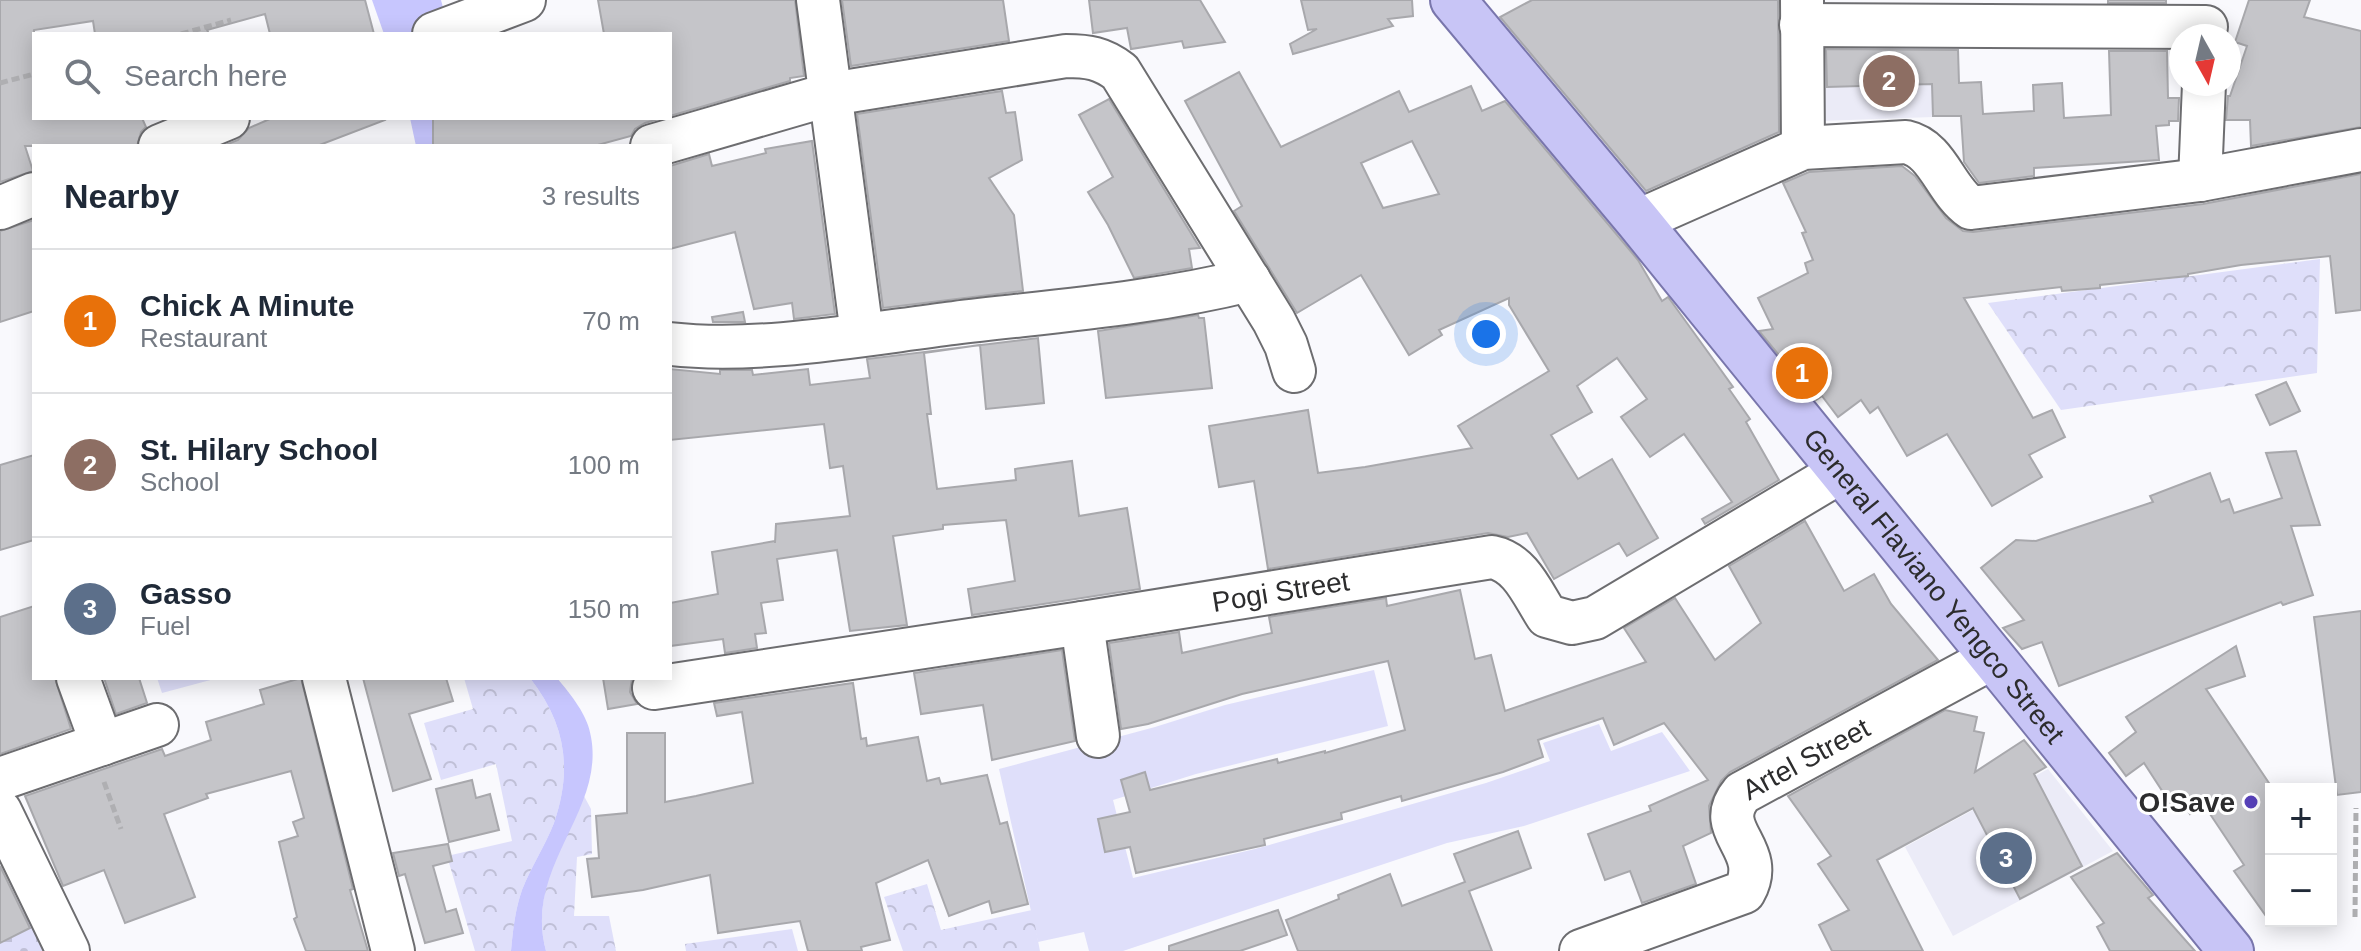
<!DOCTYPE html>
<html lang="en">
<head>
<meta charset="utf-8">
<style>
	body { margin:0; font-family:Helvetica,sans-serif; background:#f2f2f3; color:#1f2937 }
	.controls { position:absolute; right:24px; bottom:24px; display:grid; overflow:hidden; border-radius:0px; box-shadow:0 4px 20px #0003 }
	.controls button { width:72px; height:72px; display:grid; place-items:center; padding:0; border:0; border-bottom:2px solid #e0e1e3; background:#fff; color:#1f2937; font:40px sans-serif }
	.compass { position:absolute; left:2169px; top:24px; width:72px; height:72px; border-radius:50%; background:#fff; box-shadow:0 4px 20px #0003; rotate:172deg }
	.you { position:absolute; left:1486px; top:334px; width:28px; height:28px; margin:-20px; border:6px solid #fff; border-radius:50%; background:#1a73e8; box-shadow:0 0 0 12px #1a73e833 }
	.badge { display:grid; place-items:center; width:52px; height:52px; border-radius:50%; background:#d93025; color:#fff; font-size:26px; font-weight:700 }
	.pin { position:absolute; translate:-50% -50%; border:4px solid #fff; box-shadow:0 2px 8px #0006 }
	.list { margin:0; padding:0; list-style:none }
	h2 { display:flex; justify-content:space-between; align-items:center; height:104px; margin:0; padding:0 32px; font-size:34px }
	h2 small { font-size:26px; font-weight:400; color:#747a83 }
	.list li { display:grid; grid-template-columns:52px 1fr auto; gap:24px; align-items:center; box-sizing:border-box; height:144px; padding:0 32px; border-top:2px solid #e0e1e3 }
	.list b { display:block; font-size:30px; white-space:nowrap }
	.list p { margin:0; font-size:26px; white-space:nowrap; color:#747a83 }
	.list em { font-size:26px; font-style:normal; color:#747a83 }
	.icon { flex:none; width:44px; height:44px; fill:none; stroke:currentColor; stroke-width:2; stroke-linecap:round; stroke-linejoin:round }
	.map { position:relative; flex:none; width:2361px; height:951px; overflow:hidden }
	.search { position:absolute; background:#fff; box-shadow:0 4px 20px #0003; left:32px; top:32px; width:640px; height:88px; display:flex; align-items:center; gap:20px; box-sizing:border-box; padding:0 28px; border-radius:0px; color:#747a83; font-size:30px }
	.panel { position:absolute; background:#fff; box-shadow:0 4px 20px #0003; left:32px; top:144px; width:640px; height:536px; border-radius:0px }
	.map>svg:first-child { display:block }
	.built { fill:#ebebf7 }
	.grass { fill:#dfdffa }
	.forest { fill:url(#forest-crowns) }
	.cemetery { fill:url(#cemetery-stones) }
	.water { fill:#c7c6fe }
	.building { fill:#c5c5c9; stroke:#a8a8ac; stroke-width:2; fill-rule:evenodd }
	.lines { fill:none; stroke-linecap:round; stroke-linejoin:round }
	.minor-casing { stroke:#6d6d70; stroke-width:46 }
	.major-casing { stroke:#7976ac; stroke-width:48 }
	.path { stroke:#afafb2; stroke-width:5; stroke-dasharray:8 4; stroke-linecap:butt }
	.minor { stroke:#fff; stroke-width:42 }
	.major { stroke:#c8c5f6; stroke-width:44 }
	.poi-dot { fill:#5741b9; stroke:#fff; stroke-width:3 }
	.labels { text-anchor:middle; stroke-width:6; stroke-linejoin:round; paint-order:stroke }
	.street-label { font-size:28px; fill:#2c2c2d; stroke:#fff }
	.poi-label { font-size:28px; font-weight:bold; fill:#2c2c2d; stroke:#fff; text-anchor:end }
</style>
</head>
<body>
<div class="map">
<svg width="2361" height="951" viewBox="0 0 2361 951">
	<defs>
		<pattern id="forest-crowns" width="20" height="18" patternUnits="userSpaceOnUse" patternTransform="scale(2)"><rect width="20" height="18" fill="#dfdffa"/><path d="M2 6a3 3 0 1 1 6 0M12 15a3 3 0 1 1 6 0" fill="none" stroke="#c0c0d7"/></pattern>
		<pattern id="cemetery-stones" width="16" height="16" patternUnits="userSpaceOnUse" patternTransform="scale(2)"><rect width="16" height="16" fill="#dfdffa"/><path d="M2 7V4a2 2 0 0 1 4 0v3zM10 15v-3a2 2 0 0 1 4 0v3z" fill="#c0c0d7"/></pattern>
	</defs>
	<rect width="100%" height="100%" fill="#f9f9fd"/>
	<g class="built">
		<polygon points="1958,36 1961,116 1821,121 1818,42"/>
		<polygon points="2048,769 2113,851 1953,936 1905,847"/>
	</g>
	<g class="grass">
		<polygon points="1374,670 1388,726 1196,774 1113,800 1133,878 1255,849 1486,783 1550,761 1543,743 1599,724 1611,751 1662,732 1690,771 1524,826 1447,843 1123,951 1089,951 1084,932 1038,942 999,769 1155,727 1225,705"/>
		<polygon points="157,678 218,678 162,693"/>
	</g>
	<g class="forest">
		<polygon points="2320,259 2317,373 2061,410 1988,303"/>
		<path d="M464,678H530C565,723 573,768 554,823C545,846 531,867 522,890C515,910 513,930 511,951H475L447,856L512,841L496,764L441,780L424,723L473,709Z"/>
		<path d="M584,796L591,809L592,854L577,857L574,916H609L616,951H546C531,896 561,845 584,796Z"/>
		<polygon points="927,884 941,930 1032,910 1040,951 903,951 884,897"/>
		<polygon points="792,929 798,951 686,951 685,944"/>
	</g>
	<polygon class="cemetery" points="0,866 44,951 0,951"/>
	<g class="water">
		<polygon points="372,0 441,0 450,34 384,34"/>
		<polygon points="410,118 457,118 458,146 416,146"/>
		<path d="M530,678H557C571,695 588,715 591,737C605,812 523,867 546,951H511C513,930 515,910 522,890C531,867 545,846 554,823C573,768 565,723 530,678Z"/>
	</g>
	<g class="building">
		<polygon points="0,0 365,0 374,34 270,34 265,14 207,30 209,34 95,34 93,21 34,30 34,118 142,118 146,127 141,132 137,146 25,146 33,171 0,182"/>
		<polygon points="598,0 795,0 804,76 790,78 790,81 670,116 670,34 604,34"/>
		<polygon points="842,0 1003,0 1009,41 851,66"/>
		<polygon points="1089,0 1200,0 1225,42 1184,48 1182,41 1131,49 1127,28 1093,33"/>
		<polygon points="1301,0 1412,0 1413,16 1388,19 1393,26 1293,54 1290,44 1317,29 1308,30"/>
		<polygon points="1532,0 1778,0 1779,132 1646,191 1500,17"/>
		<rect x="2108" y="0" width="58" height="3"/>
		<polygon points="2249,0 2310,0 2304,17 2361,31 2361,127 2251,146 2250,120 2226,120 2228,96 2230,96 2247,46 2235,42"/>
		<polygon points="1826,49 1958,50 1959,83 1981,82 1983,114 2034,111 2033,85 2062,83 2064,118 2111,115 2109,51 2167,51 2168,98 2179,98 2178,121 2169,121 2169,125 2156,126 2159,160 2034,168 2034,176 1979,183 1964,162 1961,116 1933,116 1932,84 1827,87"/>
		<path d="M1239,72L1281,147L1399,91L1409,112L1471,86L1482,111L1505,101L1638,260L1662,301L1668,297L1671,301L1718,366L1733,387L1729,389L1750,419L1746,422L1779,480L1705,524L1702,519L1732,502L1684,434L1650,457L1621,417L1647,399L1617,358L1577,386L1592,412L1551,435L1578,479L1612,459L1658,538L1627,556L1619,543L1554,579L1527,533L1508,537L1488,533L1268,569L1254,481L1219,487L1209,426L1308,410L1318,473L1365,467L1472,448L1458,426L1549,371L1509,305V298L1439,330L1442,335L1409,355L1361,275L1297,313L1234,211L1242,206L1185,101ZM1412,141L1439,194L1383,208L1361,163Z"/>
		<polygon points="1002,91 1006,113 1015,112 1022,160 989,178 1014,215 1023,291 883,308 857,114"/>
		<polygon points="1109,99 1200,248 1189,249 1192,268 1134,278 1108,225 1088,192 1113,177 1079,115"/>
		<polygon points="272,118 384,118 385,120 317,146 223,146 238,140 249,128"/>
		<polygon points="433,118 662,118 645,123 635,129 631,136 594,146 433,146"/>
		<polygon points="812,141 835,314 794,319 792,303 754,309 735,232 670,249 670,166 709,154 712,166 766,153 765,149"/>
		<polygon points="1902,166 1915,176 1946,218 1963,231 1973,232 2203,204 2361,174 2361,310 2336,313 2330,256 2241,265 2188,274 2188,276 2100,285 2100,288 2062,291 2061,287 1964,298 2033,418 2052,410 2065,437 2029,455 2042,477 1992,506 1947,434 1907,456 1878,407 1870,413 1861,400 1838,417 1822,396 1816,400 1759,331 1773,329 1758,298 1808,273 1805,263 1813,260 1802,233 1806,232 1783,183 1809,172"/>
		<polygon points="34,220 34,311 0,322 0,231"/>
		<polygon points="743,312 745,322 713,322 712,317"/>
		<polygon points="1198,315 1199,318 1204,318 1212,388 1106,398 1098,331"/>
		<polygon points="1038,338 1044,403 986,409 980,345 924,353 931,414 927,414 937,489 1016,480 1015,469 1072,461 1079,516 1127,508 1140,589 972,615 968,589 1015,581 1006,520 943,525 943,529 893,536 907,625 850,631 837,550 777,559 783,600 761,603 766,633 755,634 757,648 725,653 723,639 670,646 670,603 718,594 712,552 775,541 775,543 776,524 850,516 843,466 830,468 824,424 670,440 670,369 720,374 720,370 752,370 753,375 808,369 810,385 870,378 867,359"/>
		<polygon points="2286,382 2300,411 2270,425 2256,395"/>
		<polygon points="2296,451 2320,525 2291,526 2313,595 2283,605 2281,602 2059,686 2042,642 2022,649 2003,628 2024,620 1981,568 2016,540 2036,541 2153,502 2150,496 2210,473 2221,502 2229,499 2234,513 2282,498 2266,453"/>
		<polygon points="34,455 34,540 0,550 0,465"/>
		<polygon points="1805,521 1844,591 1874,574 1891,604 1938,660 1730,772 1721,781 1709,806 1711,833 1683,846 1696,884 1642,903 1630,871 1605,880 1588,834 1651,811 1649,806 1708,780 1664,723 1614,745 1603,718 1538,740 1543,757 1503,772 1402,801 1401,796 1341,813 1342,819 1264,839 1265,845 1136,873 1130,847 1105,852 1098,819 1130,812 1121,780 1145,772 1150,790 1277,759 1278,763 1325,751 1325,753 1405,730 1388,661 1242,694 1148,724 1121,729 1109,643 1179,632 1182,653 1272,633 1269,617 1386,598 1387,606 1460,590 1475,659 1491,655 1505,711 1646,662 1624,628 1675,598 1715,660 1761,623 1729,566"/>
		<polygon points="34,606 34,678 55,678 71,729 0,754 0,617"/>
		<polygon points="2361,611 2361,792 2337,795 2314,617"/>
		<polygon points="2236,646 2245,676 2206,689 2271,786 2271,923 2234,871 2244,865 2204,805 2190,814 2179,797 2170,803 2144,763 2126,776 2109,753 2136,732 2126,717"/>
		<polygon points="1062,650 1075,741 992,760 983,705 921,714 914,673"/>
		<polygon points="104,678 139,678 147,703 116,714"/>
		<polygon points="301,678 353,889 350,890 368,951 306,951 294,919 297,917 279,842 298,836 293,822 304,818 291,771 206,794 208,798 164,814 195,897 190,899 125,923 104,870 63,886 25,796 162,749 165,756 211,740 206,722 264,704 260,690"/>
		<polygon points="363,678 446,678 453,701 409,714 431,779 393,791"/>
		<polygon points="603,678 632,678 630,692 637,704 608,709"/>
		<polygon points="853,683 861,739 866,738 867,746 918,737 927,781 939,778 941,784 987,775 1000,824 1007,822 1028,904 992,913 989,901 949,916 928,860 876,883 890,940 861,947 862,951 808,951 800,921 718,933 710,875 643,890 592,897 587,859 599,858 596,816 627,813 627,733 665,733 665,802 696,796 753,783 742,712 717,716 714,703"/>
		<polygon points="1945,710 1977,717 1974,731 1984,733 1975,772 2024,740 2046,767 2034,774 2082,866 2020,899 1973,808 1877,860 1923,951 1832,951 1819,925 1849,910 1818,864 1831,856 1788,796"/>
		<polygon points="472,780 476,798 490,794 499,830 449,842 436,789"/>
		<polygon points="1518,831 1531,868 1469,891 1492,951 1298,951 1286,920 1339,899 1338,895 1390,874 1402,906 1465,882 1454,854"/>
		<polygon points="448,844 452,861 433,866 446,912 456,909 463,933 425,943 405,874 399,876 393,853"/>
		<polygon points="2117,853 2153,895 2148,898 2195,951 2110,951 2097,927 2104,923 2071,877"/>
		<polygon points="0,866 30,928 0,943"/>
		<polygon points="1278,910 1287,935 1240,951 1169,951 1169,946"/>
	</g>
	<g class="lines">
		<defs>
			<g id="minor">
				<polyline points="818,0 862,334"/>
				<polyline points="1802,0 1803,148"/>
				<polyline points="1801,25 2206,27"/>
				<polyline points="434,34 524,0"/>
				<polyline points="160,146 228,118"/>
				<path d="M652,146L831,94L1066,56C1088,56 1102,58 1120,72L1274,321L1286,345L1294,371"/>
				<polyline points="2200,180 2204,84"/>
				<polyline points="0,208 34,194"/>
				<path d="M1638,221L1803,148L1906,142C1938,149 1945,190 1971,208L2200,180L2361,150"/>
				<path d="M670,344C759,354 864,334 954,323C1053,311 1152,304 1249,280"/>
				<polyline points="1082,623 1098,736"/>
				<polyline points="78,678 102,744"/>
				<polyline points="324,678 393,951"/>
				<path id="s1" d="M654,688L1082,623L1492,557C1521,563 1532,593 1547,616L1572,623L1595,618L1840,472"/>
				<polyline points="0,779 157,725"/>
				<polyline points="0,811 68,951"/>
				<path id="s2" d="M1581,951L1744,892C1769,848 1710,831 1742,793L1992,658"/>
			</g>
			<g id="major">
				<path id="s3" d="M1453,0L1638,221L2231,951"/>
			</g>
		</defs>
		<use href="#minor" class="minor-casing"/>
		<use href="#major" class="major-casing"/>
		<g class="path">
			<polyline points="181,34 231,20"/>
			<polyline points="0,83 34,74"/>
			<polyline points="104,782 121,829"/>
			<polyline points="2355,917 2356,808"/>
		</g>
		<use href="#minor" class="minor"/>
		<use href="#major" class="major"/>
	</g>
	<circle class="poi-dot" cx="2251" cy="802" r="8"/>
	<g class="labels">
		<g class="street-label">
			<text dy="10" stroke="none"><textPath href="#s3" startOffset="758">General Flaviano Yengco Street</textPath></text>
			<text dy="10" stroke="none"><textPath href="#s1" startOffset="634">Pogi Street</textPath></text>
			<text dy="10" stroke="none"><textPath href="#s2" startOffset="352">Artel Street</textPath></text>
		</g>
		<g class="poi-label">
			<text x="2235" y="812">O!Save</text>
		</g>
	</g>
</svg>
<div class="controls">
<button>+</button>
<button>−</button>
</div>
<svg class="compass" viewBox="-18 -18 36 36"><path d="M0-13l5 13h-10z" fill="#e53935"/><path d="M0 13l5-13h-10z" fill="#747a83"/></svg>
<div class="you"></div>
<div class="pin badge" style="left:1802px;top:373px;background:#e8710a">1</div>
<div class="pin badge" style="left:1889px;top:81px;background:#8d6e63">2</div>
<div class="pin badge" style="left:2006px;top:858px;background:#5c6f8a">3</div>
<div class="search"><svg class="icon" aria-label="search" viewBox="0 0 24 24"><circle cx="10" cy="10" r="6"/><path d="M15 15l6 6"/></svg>Search here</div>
<section class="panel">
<h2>Nearby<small>3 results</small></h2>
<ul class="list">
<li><span class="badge" style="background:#e8710a">1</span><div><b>Chick A Minute</b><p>Restaurant</p></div><em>70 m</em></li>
<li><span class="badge" style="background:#8d6e63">2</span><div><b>St. Hilary School</b><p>School</p></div><em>100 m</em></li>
<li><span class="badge" style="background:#5c6f8a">3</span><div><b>Gasso</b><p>Fuel</p></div><em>150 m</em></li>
</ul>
</section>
</div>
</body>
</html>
